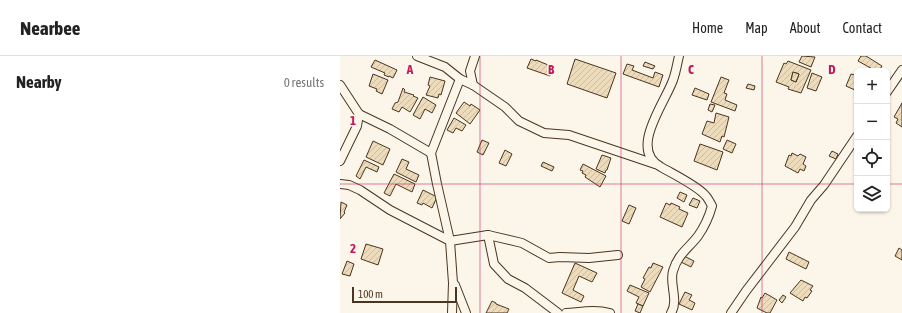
<!DOCTYPE html>
<html lang="en">
<head>
<meta charset="utf-8">
<style>
	body { margin:0; font-family:"Asap Condensed",sans-serif; background:#f2f2f2; color:#222 }
	.controls { position:absolute; right:12px; top:12px; display:grid; overflow:hidden; border-radius:6px; box-shadow:0 1px 3px #0004 }
	.controls button { width:36px; height:36px; display:grid; place-items:center; padding:0; border:0; border-bottom:1px solid #e0e0e0; background:#fff; color:#222; font:20px sans-serif }
	.scale { position:absolute; left:12px; bottom:10px; width:105px; box-sizing:border-box; padding-left:4px; border:2px solid #4a3520; border-top:0; font-size:11px; line-height:14px; white-space:nowrap; color:#4a3520; -webkit-text-stroke:3px #fbf6e9; paint-order:stroke }
	.list { margin:0; padding:0; list-style:none }
	h2 { display:flex; justify-content:space-between; align-items:center; height:52px; margin:0; padding:0 16px; font-size:17px }
	h2 small { font-size:13px; font-weight:400; color:#767676 }
	.icon { flex:none; width:22px; height:22px; fill:none; stroke:currentColor; stroke-width:2; stroke-linecap:round; stroke-linejoin:round }
	.map { position:relative; flex:none; width:562px; height:257px; overflow:hidden }
	header { display:flex; align-items:center; gap:24px; box-sizing:border-box; height:56px; padding:0 20px; background:#fff; border-bottom:1px solid #e0e0e0 }
	header strong { font-size:19px }
	nav { display:flex; gap:22px; margin-inline-start:auto; font-size:14px }
	main { display:flex }
	aside { flex:1; background:#fff }
	.map>svg:first-child { display:block }
	.building { fill:url(#building-hatch); stroke:#4a3520; fill-rule:evenodd }
	.lines { fill:none; stroke-linecap:round; stroke-linejoin:round }
	.minor-casing { stroke:#4a3520; stroke-width:10 }
	.minor { stroke:#fbf6e9; stroke-width:8 }
	.grid { fill:none; stroke:#c2185b; stroke-width:1; stroke-opacity:0.55 }
	.grid-label { font-size:13px; text-anchor:middle; font-weight:bold; fill:#c2185b; stroke:#fbf6e9; stroke-width:3; stroke-linejoin:round; paint-order:stroke }
</style>
</head>
<body>
<header>
<strong>Nearbee</strong>
<nav><a>Home</a><a>Map</a><a>About</a><a>Contact</a></nav>
</header>
<main>
<aside>
<h2>Nearby<small>0 results</small></h2>
<ul class="list">
</ul>
</aside>
<div class="map">
<svg width="562" height="257" viewBox="0 0 562 257">
	<defs>
		<pattern id="building-hatch" width="6" height="6" patternUnits="userSpaceOnUse"><rect width="6" height="6" fill="#ecdcbc"/><path d="M-1 1l2-2M0 6l6-6M5 7l2-2" fill="none" stroke="#ccbda1"/></pattern>
	</defs>
	<rect width="100%" height="100%" fill="#fbf6e9"/>
	<g class="building">
		<polygon points="462,0 475,1 471,11 459,6"/>
		<polygon points="521,0 526,0 542,10 539,15 536,15 518,5"/>
		<polygon points="191,3 196,5 196,4 213,11 210,20 187,12"/>
		<polygon points="235,3 276,17 267,42 227,28"/>
		<polygon points="35,4 57,14 53,22 49,20 49,21 44,19 45,17 31,11"/>
		<path d="M448,5L471,14L461,37L448,33L449,31L436,26L444,7L446,8ZM453,16L459,18L456,26L451,24Z"/>
		<polygon points="305,6 315,10 313,13 303,10"/>
		<polygon points="287,8 294,10 292,14 313,22 315,16 323,19 319,31 283,18"/>
		<polygon points="453,16 459,18 456,26 451,24"/>
		<polygon points="516,16 517,16 517,35 506,30 511,18 515,19"/>
		<polygon points="472,17 482,21 476,35 467,32"/>
		<polygon points="33,18 48,24 42,38 36,35 37,33 29,30"/>
		<polygon points="90,21 105,25 101,39 99,38 98,42 86,39 90,30 88,29"/>
		<polygon points="381,21 389,24 384,37 387,38 385,44 397,49 395,55 371,46"/>
		<polygon points="408,28 415,30 414,34 406,32"/>
		<polygon points="63,32 65,34 64,36 74,39 73,40 78,42 70,56 62,51 59,56 52,53 55,47 58,46"/>
		<polygon points="355,32 369,38 367,44 352,39"/>
		<polygon points="83,41 96,49 92,57 85,53 80,63 73,59"/>
		<polygon points="124,46 130,50 131,48 140,54 130,68 116,57"/>
		<polygon points="562,47 562,71 556,67 558,63 554,61"/>
		<polygon points="370,48 375,49 372,56 368,54"/>
		<polygon points="376,57 389,61 384,81 382,80 380,86 362,78 367,65 374,67"/>
		<polygon points="114,62 126,69 122,75 116,72 113,77 107,74"/>
		<polygon points="142,84 149,87 143,99 137,96"/>
		<polygon points="387,84 396,88 392,97 383,93"/>
		<polygon points="33,85 50,93 43,109 26,101"/>
		<polygon points="360,88 383,96 377,114 354,105"/>
		<polygon points="165,94 172,98 166,110 159,107"/>
		<polygon points="492,95 498,98 496,103 489,100"/>
		<polygon points="452,97 458,100 460,98 466,101 463,108 466,110 464,115 460,113 458,117 445,110 449,99 451,100"/>
		<polygon points="262,99 271,102 267,114 266,114 265,117 256,113"/>
		<polygon points="62,103 69,106 66,113 79,119 76,126 56,116"/>
		<polygon points="24,104 39,111 37,116 26,111 20,123 16,120"/>
		<polygon points="203,106 214,111 212,115 201,110"/>
		<polygon points="243,108 266,120 260,131 245,121 246,119 242,117 243,115 240,114"/>
		<polygon points="54,118 75,128 72,136 56,128 50,140 44,137"/>
		<polygon points="83,134 97,141 92,152 83,147 82,149 77,147"/>
		<polygon points="340,136 347,139 344,146 337,142"/>
		<polygon points="353,142 360,145 357,152 349,149"/>
		<polygon points="1,146 7,149 4,156 5,157 0,163"/>
		<polygon points="326,147 330,149 331,147 340,151 339,153 348,157 342,171 320,161"/>
		<polygon points="289,149 296,152 289,168 282,165"/>
		<polygon points="26,188 43,193 38,209 21,203"/>
		<polygon points="559,192 562,194 562,204 555,200"/>
		<polygon points="449,196 469,206 466,213 446,203"/>
		<polygon points="342,199 354,205 351,211 339,205"/>
		<polygon points="7,205 14,208 10,220 2,218"/>
		<polygon points="235,207 257,217 252,226 239,220 233,234 244,240 241,246 222,237"/>
		<polygon points="313,207 323,211 310,236 301,231 305,223 303,222 309,211 311,212"/>
		<polygon points="461,224 473,230 470,234 472,235 467,242 465,241 463,245 450,237"/>
		<polygon points="290,229 309,237 303,250 296,247 299,241 287,235"/>
		<polygon points="345,236 352,239 349,244 355,247 352,254 339,248"/>
		<polygon points="425,237 437,244 430,257 427,257 417,252 421,241 422,242"/>
		<polygon points="443,239 446,241 442,247 439,244"/>
		<polygon points="152,245 156,247 156,248 169,253 167,257 146,257"/>
		<polygon points="298,248 303,250 300,257 295,255"/>
	</g>
	<g class="lines">
		<defs>
			<g id="minor">
				<polyline points="77,0 105,11 120,23 91,97 97,128 110,185 113,227 112,257"/>
				<polyline points="120,23 133,29 165,51 179,65 204,77 229,79 315,108"/>
				<polyline points="0,29 19,58 17,70 0,105"/>
				<polyline points="133,29 130,15 135,0"/>
				<polyline points="547,36 562,14"/>
				<polyline points="19,58 50,73 91,97"/>
				<polyline points="0,128 9,129 20,134 50,154 110,185 148,179 182,187 209,202 220,201 249,202 278,199"/>
				<polyline points="148,179 154,208 168,223 185,232 218,257"/>
				<polyline points="115,229 126,257"/>
				<path d="M226,257C241,256 255,253 270,257"/>
				<path d="M331,257C339,245 329,227 333,215C338,198 348,193 358,180C365,170 369,161 372,150C370,146 368,142 365,139C356,129 333,118 321,111C288,94 325,47 333,24C336,16 337,8 339,0"/>
				<polyline points="391,257 406,235 455,171 471,144 484,129 517,80"/>
			</g>
		</defs>
		<use href="#minor" class="minor-casing"/>
		<use href="#minor" class="minor"/>
	</g>
	<path class="grid" d="M140,0V257M281,0V257M422,0V257M0,128H517M547,128H562"/>
	<g class="grid-label">
		<text x="70" y="18">A</text>
		<text x="211" y="18">B</text>
		<text x="351" y="18">C</text>
		<text x="492" y="18">D</text>
		<text x="13" y="69">1</text>
		<text x="13" y="197">2</text>
	</g>
</svg>
<div class="controls">
<button>+</button>
<button>−</button>
<button><svg class="icon" aria-label="locate" viewBox="0 0 24 24"><circle cx="12" cy="12" r="6"/><path d="M12 2v4M12 18v4M2 12h4M18 12h4"/></svg></button>
<button><svg class="icon" aria-label="layers" viewBox="0 0 24 24"><path d="M12 4l9 5-9 5-9-5zM3 14l9 5 9-5"/></svg></button>
</div>
<div class="scale">100 m</div>
</div>
</main>
</body>
</html>
